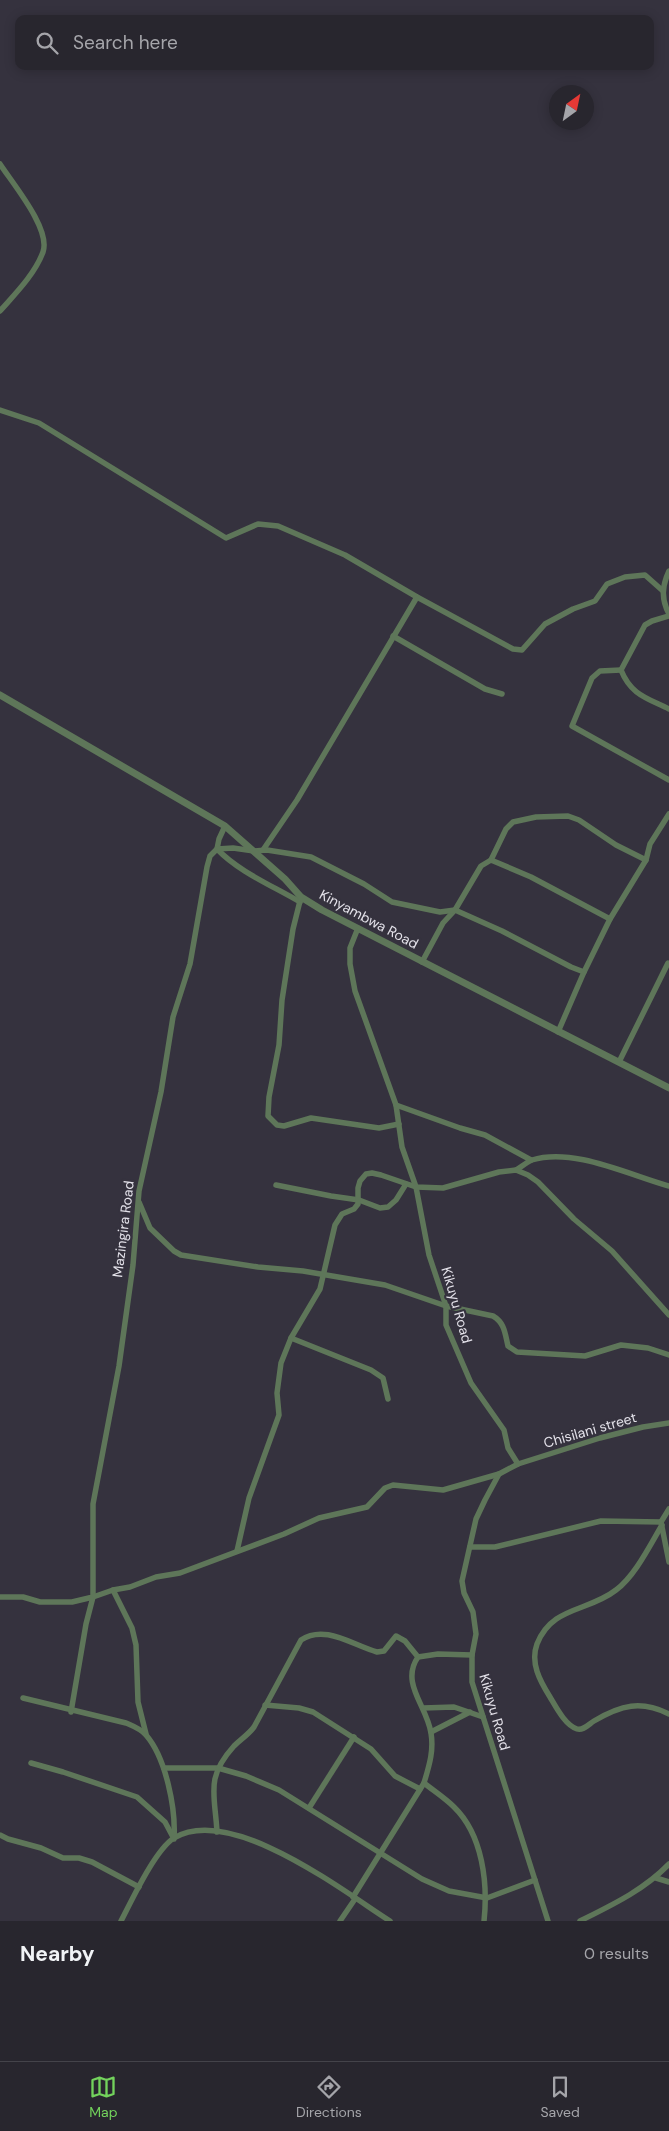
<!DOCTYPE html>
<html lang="en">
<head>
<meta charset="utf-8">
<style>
	body { margin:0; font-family:"DM Sans",sans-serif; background:#34323a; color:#f1f3f6 }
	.compass { position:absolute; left:549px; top:85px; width:45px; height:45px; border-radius:50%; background:#28262e; box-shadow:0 2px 12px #0003; rotate:33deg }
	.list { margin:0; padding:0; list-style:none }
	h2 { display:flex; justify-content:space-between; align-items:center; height:65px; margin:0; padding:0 20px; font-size:21px }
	h2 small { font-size:16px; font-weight:400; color:#a5a5aa }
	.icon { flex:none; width:28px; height:28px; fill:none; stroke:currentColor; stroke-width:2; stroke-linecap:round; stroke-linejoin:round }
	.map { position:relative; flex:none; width:669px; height:1921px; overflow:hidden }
	.search { position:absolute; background:#28262e; box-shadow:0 2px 12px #0003; left:15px; right:15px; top:15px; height:55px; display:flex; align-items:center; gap:12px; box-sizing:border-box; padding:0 18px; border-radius:10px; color:#a5a5aa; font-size:19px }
	.sheet { height:140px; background:#28262e }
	nav { display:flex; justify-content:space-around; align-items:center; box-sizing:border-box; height:70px; border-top:1px solid #44434a; background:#28262e; font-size:14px; color:#a5a5aa }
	nav a { display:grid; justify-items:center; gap:2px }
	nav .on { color:#73d25c }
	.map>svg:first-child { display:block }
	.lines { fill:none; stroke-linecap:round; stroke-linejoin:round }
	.minor { stroke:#5e7659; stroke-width:5.5 }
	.tertiary { stroke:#5e7659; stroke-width:7 }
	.labels { text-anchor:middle; stroke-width:4.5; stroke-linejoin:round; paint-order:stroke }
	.street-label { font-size:14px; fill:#e3e1e9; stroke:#35323e }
</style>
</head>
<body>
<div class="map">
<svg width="669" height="1921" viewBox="0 0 669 1921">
	<rect width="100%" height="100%" fill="#35323e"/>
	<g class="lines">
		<g class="minor">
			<path d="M0,164C13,184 51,229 43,252C35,274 15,294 0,311"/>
			<polyline points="0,410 39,423 226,538 258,524 278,526 345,555 417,597 513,649 522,650 545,624 573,609 595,601 607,584 625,577 645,575 663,591"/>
			<path d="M669,571C662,586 661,599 669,614"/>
			<path d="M669,616L652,621L645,625L621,670C631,695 647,698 669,709"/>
			<polyline points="393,636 485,689 502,694"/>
			<polyline points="621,670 600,671 592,678 572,726 669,780"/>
			<path d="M225,826L219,839L217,849C239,872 273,886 300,902"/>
			<polyline points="263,850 297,800 417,597"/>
			<polyline points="491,860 506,829 513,822 536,817 568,816 579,820 616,845 646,860"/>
			<polyline points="301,897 293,929 282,1000 279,1045 269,1097 268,1116 277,1125 284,1126 311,1118 379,1128 399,1124"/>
			<polyline points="358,928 350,948 350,964 355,991 396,1105 402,1147 416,1187 429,1255 446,1306 446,1325 471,1383 504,1430 508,1448 518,1464 499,1474 485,1500 476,1519 462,1581 464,1593 473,1612 476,1634 472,1655 472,1682 548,1921"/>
			<polyline points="422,962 443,923 455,910 481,866 491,860 531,877 610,919"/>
			<polyline points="558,1032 584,972 610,919 646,860 650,844 669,814"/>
			<polyline points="619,1062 668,963"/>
			<polyline points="396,1105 460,1128 485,1135 531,1160"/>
			<path d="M516,1170C521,1167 527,1162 532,1160C573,1147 629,1175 669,1186"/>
			<polyline points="276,1185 331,1196 359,1200 380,1208 388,1207 396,1200 406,1184"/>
			<path d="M139,1202L150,1228L174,1251L181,1255L258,1267L303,1271L385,1285L446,1306L493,1316C505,1323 505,1334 508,1346L517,1352L585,1356L621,1345L648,1348L669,1355"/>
			<polyline points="291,1338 371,1370 383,1378 388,1399"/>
			<polyline points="518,1464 600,1438 643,1427 669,1423"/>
			<polyline points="669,1509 661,1522 669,1562"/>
			<path d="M662,1525C650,1545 635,1576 616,1590C588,1612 552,1606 537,1644C530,1663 540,1681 550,1697C556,1707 565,1725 577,1729C583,1731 589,1724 594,1721C621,1705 641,1700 669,1714"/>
			<polyline points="470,1547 495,1547 601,1521 661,1522"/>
			<polyline points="237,1551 249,1498 279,1415 277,1393 281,1363 291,1338 320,1289 335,1225 342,1214 354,1209 358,1204 358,1188 360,1181 366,1174 372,1173 381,1175 416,1187 443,1188 499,1172 516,1170 528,1175 538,1182 574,1219 612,1251 669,1315"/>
			<polyline points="113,1590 132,1628 136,1645 138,1702 146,1734"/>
			<polyline points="0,1597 23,1597 40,1602 72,1602 93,1597 93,1504 119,1366 133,1265 139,1191 161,1092 173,1017 190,964 207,867 210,856 217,849 233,848 254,851 267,850 311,857 364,884 392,902 440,912 455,910 502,931 571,967 584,972"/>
			<path d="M23,1698L126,1723C133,1726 141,1729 146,1735C166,1758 176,1809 174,1839"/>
			<polyline points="265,1705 299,1708 313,1712 371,1749 395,1776 420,1789"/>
			<polyline points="423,1708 454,1707 483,1717"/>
			<polyline points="71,1712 86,1624 93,1597 113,1590 130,1587 156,1577 180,1573 284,1534 319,1518 367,1507 385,1488 393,1485 443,1490 499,1474"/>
			<polyline points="431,1732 470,1712"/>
			<polyline points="31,1763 63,1772 137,1797 165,1822 173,1837"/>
			<polyline points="164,1768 218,1768 246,1776 279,1790 422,1879 449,1891 487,1898 535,1880"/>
			<path d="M424,1783C434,1791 445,1798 454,1807C483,1835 488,1884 484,1921"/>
			<polyline points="309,1808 354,1737"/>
			<path d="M217,1832C215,1794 205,1778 234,1746C241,1739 248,1735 254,1727L301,1640C325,1624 352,1645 377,1652L384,1651L396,1636L405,1641L418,1657"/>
			<polyline points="0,1835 8,1839 41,1848 63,1858 79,1858 92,1862 139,1887"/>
			<polyline points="656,1878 669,1882"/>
			<path d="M353,1897L424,1783C429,1766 434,1751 431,1733C427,1706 400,1683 418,1657L438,1654L472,1655"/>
			<path d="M121,1921C132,1900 155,1850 174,1838C231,1804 343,1891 390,1921"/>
			<polyline points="340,1921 355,1899"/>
			<path d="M580,1921C612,1905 644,1890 669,1864"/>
		</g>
		<polyline class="tertiary" points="0,695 225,826 285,879 301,897 322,910 669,1088"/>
	</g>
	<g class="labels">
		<g class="street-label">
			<text transform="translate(369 919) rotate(28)" y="5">Kinyambwa Road</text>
			<text transform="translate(123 1229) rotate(-83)" y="5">Mazingira Road</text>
			<text transform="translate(457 1305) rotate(74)" y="5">Kikuyu Road</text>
			<text transform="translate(590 1430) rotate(-16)" y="5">Chisilani street</text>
			<text transform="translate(495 1712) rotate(74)" y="5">Kikuyu Road</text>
		</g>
	</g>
</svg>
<svg class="compass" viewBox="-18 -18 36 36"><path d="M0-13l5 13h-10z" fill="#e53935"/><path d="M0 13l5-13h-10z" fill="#a5a5aa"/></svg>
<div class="search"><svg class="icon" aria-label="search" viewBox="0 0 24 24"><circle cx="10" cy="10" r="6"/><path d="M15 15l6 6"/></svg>Search here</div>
</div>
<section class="sheet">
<h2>Nearby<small>0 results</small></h2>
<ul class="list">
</ul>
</section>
<nav>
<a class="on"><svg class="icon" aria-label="map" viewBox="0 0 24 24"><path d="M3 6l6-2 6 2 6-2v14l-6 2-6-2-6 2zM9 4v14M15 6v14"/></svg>Map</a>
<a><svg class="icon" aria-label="directions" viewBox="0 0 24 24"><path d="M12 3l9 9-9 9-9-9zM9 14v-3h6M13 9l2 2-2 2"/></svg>Directions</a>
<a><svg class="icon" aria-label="saved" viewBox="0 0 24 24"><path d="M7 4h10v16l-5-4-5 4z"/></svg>Saved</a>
</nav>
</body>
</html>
